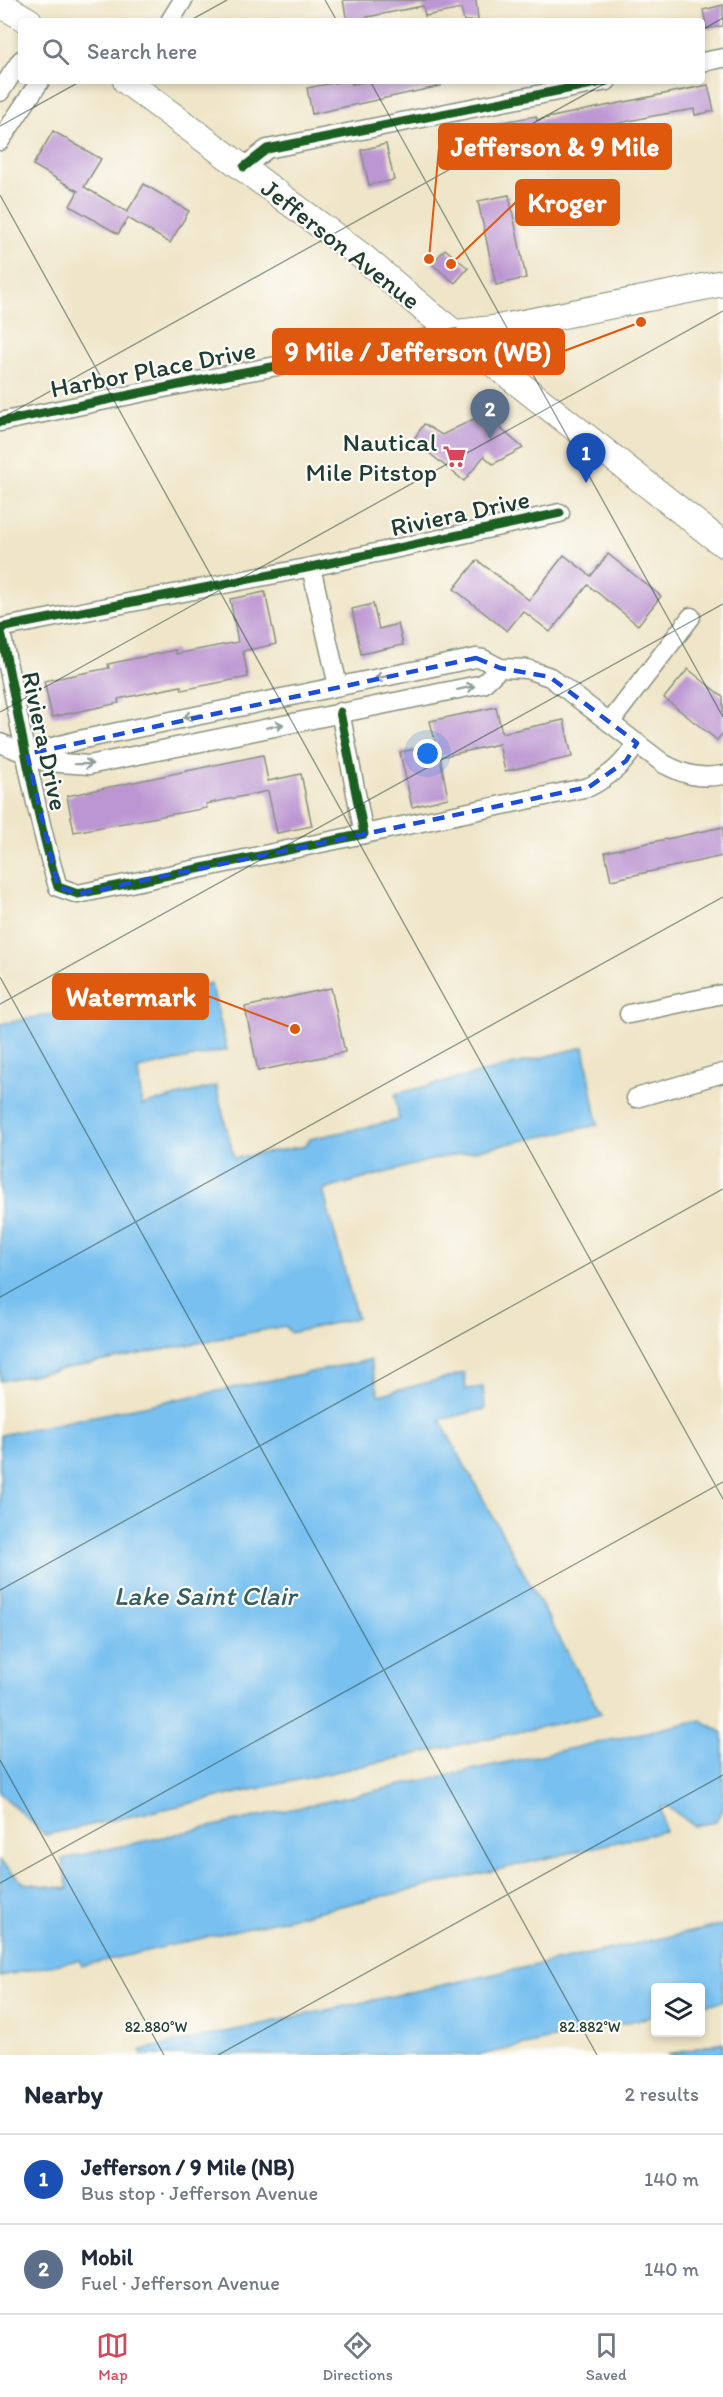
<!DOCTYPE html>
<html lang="en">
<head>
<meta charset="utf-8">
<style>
	body { margin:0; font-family:Itim,sans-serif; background:#f6f6f7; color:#1f2937 }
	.controls { position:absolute; right:18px; bottom:18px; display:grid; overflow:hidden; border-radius:6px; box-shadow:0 3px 9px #0003 }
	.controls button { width:54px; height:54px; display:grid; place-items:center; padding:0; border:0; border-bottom:2px solid #e0e1e3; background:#fff; color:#1f2937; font:30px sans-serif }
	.you { position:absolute; left:428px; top:754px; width:21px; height:21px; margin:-15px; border:4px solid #fff; border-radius:50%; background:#1a73e8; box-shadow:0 0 0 9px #1a73e833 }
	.badge { display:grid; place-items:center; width:39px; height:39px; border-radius:50%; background:#d1495b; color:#fff; font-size:20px; font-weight:700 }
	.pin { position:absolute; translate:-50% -50px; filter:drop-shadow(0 2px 3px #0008) }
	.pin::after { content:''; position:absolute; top:32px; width:21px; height:18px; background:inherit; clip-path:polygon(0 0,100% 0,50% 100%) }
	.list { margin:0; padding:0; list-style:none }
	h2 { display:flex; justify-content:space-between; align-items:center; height:78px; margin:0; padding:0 24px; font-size:26px }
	h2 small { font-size:20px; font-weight:400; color:#747a83 }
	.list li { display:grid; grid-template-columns:39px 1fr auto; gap:18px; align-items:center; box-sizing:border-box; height:90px; padding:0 24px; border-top:2px solid #e0e1e3 }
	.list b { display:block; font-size:22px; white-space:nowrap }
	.list p { margin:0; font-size:20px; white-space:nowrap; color:#747a83 }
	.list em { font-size:20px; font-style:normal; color:#747a83 }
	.icon { flex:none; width:33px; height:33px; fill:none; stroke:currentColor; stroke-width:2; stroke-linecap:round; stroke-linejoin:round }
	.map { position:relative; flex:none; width:723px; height:2055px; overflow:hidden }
	.search { position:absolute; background:#fff; box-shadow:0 3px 9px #0003; left:18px; right:18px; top:18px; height:66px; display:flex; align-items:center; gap:15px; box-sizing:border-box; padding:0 21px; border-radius:6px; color:#747a83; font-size:22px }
	.sheet { height:258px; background:#fff }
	nav { display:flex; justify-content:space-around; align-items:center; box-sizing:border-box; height:84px; border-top:2px solid #e0e1e3; background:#fff; font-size:16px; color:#747a83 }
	nav a { display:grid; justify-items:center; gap:3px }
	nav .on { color:#d1495b }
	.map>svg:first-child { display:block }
	.water { fill:#77c0f0; stroke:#4b7e92; stroke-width:1.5 }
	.building { fill:#bc96d2 }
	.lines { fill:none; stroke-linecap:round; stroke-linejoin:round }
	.minor-casing { stroke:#87917e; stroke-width:21 }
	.secondary-casing { stroke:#87917e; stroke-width:28 }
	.minor { stroke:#fff; stroke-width:18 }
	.secondary { stroke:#fff; stroke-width:26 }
	.cycleway-casing { stroke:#fdfcf7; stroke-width:13 }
	.cycleway { stroke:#1b5e20; stroke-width:9 }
	.oneway { stroke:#8f9e9a }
	.marked { fill:none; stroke:#1d4ed8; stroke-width:4.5; stroke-dasharray:12 8; stroke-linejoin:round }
	.ticks { fill:none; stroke:#1f3d34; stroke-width:1.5; stroke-opacity:0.45 }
	.labels { text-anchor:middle; stroke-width:4.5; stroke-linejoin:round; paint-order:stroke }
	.street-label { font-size:26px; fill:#1f3d34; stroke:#fdfcf7 }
	.poi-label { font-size:26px; fill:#1f3d34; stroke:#fdfcf7; text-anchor:end }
	.water-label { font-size:27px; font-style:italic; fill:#355e63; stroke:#fdfcf7 }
	.ticks-label { font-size:15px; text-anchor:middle; fill:#1f3d34; stroke:#fdfcf7; stroke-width:4.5; stroke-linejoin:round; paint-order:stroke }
	.leader { fill:none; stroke:#de580e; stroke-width:2 }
	.callout-dot { fill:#de580e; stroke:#fdfcf7; stroke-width:2 }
	.callout { fill:#de580e; stroke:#de580e; stroke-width:2 }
	.callout-label { font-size:27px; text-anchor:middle; font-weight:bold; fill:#fff }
</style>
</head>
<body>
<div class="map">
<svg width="723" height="2055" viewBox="0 0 723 2055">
	<rect width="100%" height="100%" fill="#fdfcf7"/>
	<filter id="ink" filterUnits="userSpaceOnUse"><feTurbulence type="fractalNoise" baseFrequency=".0167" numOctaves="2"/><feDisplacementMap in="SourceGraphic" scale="12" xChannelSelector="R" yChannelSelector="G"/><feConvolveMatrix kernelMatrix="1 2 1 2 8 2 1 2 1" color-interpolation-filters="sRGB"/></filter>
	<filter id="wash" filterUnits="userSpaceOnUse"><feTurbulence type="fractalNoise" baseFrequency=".008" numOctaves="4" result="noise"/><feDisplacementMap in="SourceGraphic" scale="24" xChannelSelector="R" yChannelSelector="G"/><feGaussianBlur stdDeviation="1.35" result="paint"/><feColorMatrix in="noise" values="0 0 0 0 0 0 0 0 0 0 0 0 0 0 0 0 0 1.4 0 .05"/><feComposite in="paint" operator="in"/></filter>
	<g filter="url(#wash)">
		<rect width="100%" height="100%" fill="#efe5c8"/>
		<g class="water">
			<polygon points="211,983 227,1050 138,1069 142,1105 216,1086 234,1158 305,1146 310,1139 399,1120 395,1094 584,1047 598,1125 435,1159 323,1190 357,1318 291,1333 285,1326 0,1381 0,1024"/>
			<polygon points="370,1360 379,1395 464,1373 466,1389 483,1387 485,1409 440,1420 601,1714 45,1835 0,1793 0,1435"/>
			<polygon points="701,1720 723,1733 723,1809 715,1822 694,1826 667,1806 661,1808 665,1831 82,1966 79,1960 0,1976 0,1861 24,1883 68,1889 62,1859"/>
			<polygon points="723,1925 723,2001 701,2006 700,1988 656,1988 655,2016 481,2055 384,2055 383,2053 379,2055 142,2055 141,2050"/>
			<polygon points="723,2042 723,2055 667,2055"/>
		</g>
		<g id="blocks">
			<g class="building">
				<polygon points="343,0 476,0 478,21 464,21 461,9 425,16 423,6 347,21"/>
				<polygon points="723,5 723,26 707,29 703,10"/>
				<polygon points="343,81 352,81 352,84 368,81 441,81 441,86 312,114 307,88"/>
				<polygon points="708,85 714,111 695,115 694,109 653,116 508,146 503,148 504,154 492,156 486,125 536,116 537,120"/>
				<polygon points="53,131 101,159 84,187 127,212 144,184 189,211 170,243 128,218 118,234 70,206 78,191 33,165"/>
				<polygon points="386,144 394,180 369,185 361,150"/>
				<polygon points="509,195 526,278 496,285 478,201"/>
				<polygon points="445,249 468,268 455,283 432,264"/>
				<polygon points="484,414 523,448 493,464 484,456 464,481 413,440 424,424 442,435"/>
				<polygon points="608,554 661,596 638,625 588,585 550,632 523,611 507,631 454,589 477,560 529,600 564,555 591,576"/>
				<polygon points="265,592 276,644 243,651 248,677 182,690 181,686 118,699 119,703 52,717 44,681 109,668 108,664 175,650 176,654 238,642 230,599"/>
				<polygon points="373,604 379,629 398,624 403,645 361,654 352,609"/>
				<polygon points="688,669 723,697 723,733 717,740 664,698"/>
				<polygon points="496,707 502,733 564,720 572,757 505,771 499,744 440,757 448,798 412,807 400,752 436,745 430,721"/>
				<polygon points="263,755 268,781 301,774 312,826 277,833 268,791 206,804 207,808 74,832 67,796"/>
				<polygon points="723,827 723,856 611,880 605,852"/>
				<polygon points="331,988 345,1052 258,1071 245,1007"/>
			</g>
		</g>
	</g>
	<g filter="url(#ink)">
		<use href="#blocks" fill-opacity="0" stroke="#87917e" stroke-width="1.5"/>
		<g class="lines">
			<defs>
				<g id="minor">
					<polyline points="170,21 183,0"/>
					<polyline points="702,62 723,58"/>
					<polyline points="0,92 21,60"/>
					<polyline points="0,141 40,81"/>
					<polyline points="244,167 267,149 607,81"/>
					<polyline points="0,422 217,377 456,333"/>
					<polyline points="311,567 338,686"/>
					<path d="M340,712L364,834L78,894L58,887C32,802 19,714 0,628L311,567L560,513"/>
					<polyline points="611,721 691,617"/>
					<polyline points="0,743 46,762 89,765 483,684 500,668"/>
					<path d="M27,754L79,740L476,658L483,659L500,668L527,669L550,677L664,764C685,775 699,779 723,775"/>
					<path d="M364,834L589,787C610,776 624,764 637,743"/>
					<polyline points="629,1014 723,994"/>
					<polyline points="636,1098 723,1073"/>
				</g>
				<g id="secondary">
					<polyline points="0,4 29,21"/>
					<polyline points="126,81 363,257 430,314 723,544"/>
					<polyline points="456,333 493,329 723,283"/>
				</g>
			</defs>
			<use href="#minor" class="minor-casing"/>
			<use href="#secondary" class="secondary-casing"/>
			<use href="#minor" class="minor"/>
			<use href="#secondary" class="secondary"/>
			<defs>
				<g id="cycleway">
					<polyline points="244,167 267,149 607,81"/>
					<polyline points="0,422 217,377 456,333"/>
					<path d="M340,712L364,834L78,894L58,887C32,802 19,714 0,628L311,567L560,513"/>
				</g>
			</defs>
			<use href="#cycleway" class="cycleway-casing"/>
			<use href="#cycleway" class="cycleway"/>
		</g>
		<defs><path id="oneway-shaft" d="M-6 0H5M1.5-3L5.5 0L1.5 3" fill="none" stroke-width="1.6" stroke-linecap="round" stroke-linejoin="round" transform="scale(1.5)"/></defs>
		<g class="oneway">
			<use href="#oneway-shaft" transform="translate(383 677) rotate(168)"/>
			<use href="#oneway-shaft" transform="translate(466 688) rotate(-12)"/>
			<use href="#oneway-shaft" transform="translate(192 716) rotate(168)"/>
			<use href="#oneway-shaft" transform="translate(275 726) rotate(-12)"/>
			<use href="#oneway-shaft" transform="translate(84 764) rotate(-1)"/>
		</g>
	</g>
	<path class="marked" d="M476,658L500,668L550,677L637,743L626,761L589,787L78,894L58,887L27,754Z"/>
	<path class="ticks" d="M325,0L337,21M189,21L227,0M702,30L723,18M370,81L723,717M0,126L81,81M0,195L723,1499M0,419L609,81M0,712L723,311M0,977L597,2055M0,1004L723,604M0,1297L723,897M0,1590L723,1189M0,1760L164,2055M0,1883L723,1482M218,2055L723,1775"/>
	<defs>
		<symbol id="supermarket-bare" viewBox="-9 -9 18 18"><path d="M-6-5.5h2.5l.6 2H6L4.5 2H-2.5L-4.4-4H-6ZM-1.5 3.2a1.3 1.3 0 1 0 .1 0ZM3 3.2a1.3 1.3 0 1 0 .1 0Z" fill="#d1495b" stroke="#fdfcf7" stroke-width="2.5" paint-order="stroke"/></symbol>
	</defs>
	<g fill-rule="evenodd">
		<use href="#supermarket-bare" x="438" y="440" width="33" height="33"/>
	</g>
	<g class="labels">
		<g class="street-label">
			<text transform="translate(341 244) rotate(38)" y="9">Jefferson Avenue</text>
			<text transform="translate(153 369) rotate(-11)" y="9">Harbor Place Drive</text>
			<text transform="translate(460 513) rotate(-12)" y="9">Riviera Drive</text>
			<text transform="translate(45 741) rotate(78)" y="9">Riviera Drive</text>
		</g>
		<g class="poi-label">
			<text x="437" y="451">Nautical<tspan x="437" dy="30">Mile Pitstop</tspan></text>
		</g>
		<g class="water-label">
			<text x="205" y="1605">Lake Saint Clair</text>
		</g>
	</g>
	<g class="ticks-label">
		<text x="156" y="2032">82.880°W</text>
		<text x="590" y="2032">82.882°W</text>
	</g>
	<path class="leader" d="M429 259L439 147M451 264L516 202M641 322L564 351M295 1029L208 996"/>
	<g class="callout-dot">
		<circle cx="429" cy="259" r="6"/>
		<circle cx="451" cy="264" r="6"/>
		<circle cx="641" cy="322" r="6"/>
		<circle cx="295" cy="1029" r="6"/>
	</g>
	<g class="callout">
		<rect x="439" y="124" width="232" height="45" rx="6"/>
		<rect x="516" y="180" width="103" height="45" rx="6"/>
		<rect x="273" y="329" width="291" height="45" rx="6"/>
		<rect x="53" y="974" width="155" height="45" rx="6"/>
	</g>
	<g class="callout-label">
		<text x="555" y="156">Jefferson &amp; 9 Mile</text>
		<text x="567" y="212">Kroger</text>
		<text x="418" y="361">9 Mile / Jefferson (WB)</text>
		<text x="131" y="1006">Watermark</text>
	</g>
</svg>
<div class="controls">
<button><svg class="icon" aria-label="layers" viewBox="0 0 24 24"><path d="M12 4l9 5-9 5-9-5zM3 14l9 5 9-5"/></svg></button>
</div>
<div class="you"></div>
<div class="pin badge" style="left:586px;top:483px;background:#1a4fb4">1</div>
<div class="pin badge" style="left:490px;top:439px;background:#5c6f8a">2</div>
<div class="search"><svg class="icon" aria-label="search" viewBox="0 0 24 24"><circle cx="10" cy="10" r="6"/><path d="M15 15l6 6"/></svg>Search here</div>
</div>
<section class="sheet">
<h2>Nearby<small>2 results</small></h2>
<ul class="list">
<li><span class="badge" style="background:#1a4fb4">1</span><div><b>Jefferson / 9 Mile (NB)</b><p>Bus stop · Jefferson Avenue</p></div><em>140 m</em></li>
<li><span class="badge" style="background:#5c6f8a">2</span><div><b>Mobil</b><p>Fuel · Jefferson Avenue</p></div><em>140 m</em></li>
</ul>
</section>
<nav>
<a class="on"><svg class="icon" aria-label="map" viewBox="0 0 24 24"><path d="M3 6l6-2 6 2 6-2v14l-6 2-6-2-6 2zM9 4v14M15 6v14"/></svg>Map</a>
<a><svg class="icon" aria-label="directions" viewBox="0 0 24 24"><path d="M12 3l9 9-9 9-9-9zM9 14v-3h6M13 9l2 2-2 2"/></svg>Directions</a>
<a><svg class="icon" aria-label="saved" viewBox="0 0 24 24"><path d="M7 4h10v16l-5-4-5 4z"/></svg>Saved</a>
</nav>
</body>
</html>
